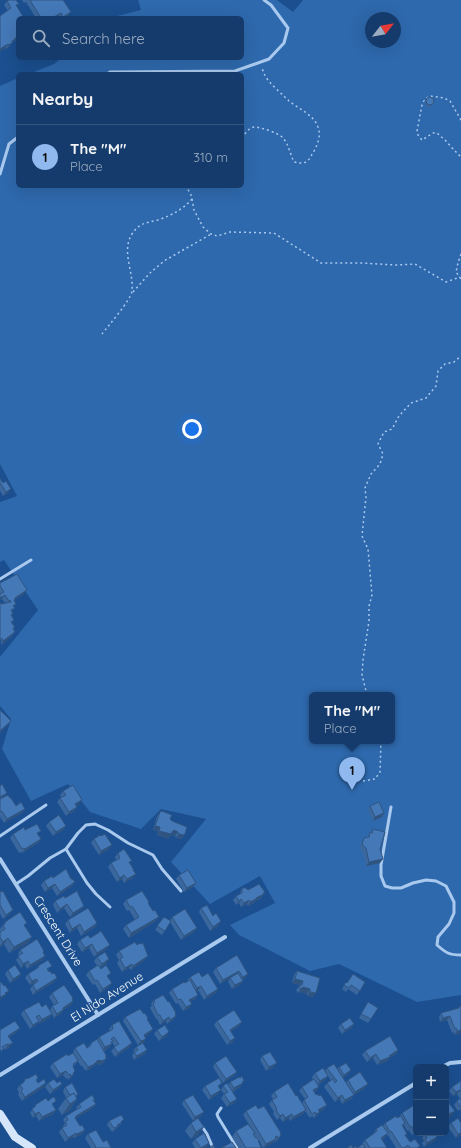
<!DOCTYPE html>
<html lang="en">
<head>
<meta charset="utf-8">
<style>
	body { margin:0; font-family:Quicksand,sans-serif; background:#214673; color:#f1f3f6 }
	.controls { position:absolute; right:12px; bottom:12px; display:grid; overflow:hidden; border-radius:6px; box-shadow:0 4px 16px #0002 }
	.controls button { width:36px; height:36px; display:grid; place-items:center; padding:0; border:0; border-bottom:1px solid #33557e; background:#143b6b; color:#f1f3f6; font:20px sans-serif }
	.compass { position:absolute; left:365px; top:12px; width:36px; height:36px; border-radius:50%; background:#143b6b; box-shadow:0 4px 16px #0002; rotate:59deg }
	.you { position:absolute; left:192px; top:429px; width:14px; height:14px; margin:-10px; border:3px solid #fff; border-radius:50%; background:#1a73e8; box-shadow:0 0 0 6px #1a73e833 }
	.badge { display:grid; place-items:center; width:26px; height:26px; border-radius:50%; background:#90b9f0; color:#111; font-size:13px; font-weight:700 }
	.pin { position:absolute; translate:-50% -33px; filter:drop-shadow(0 1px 2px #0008) }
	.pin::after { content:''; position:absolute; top:21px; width:14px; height:12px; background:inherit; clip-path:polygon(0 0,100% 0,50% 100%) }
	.popup { position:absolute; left:309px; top:692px; width:86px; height:52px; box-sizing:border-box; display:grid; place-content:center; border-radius:6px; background:#143b6b; filter:drop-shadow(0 1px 3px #0005); font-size:13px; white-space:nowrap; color:#9dadc1 }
	.popup b { font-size:15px; color:#f1f3f6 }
	.popup::after { content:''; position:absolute; left:50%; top:100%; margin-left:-8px; border:8px solid transparent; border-top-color:#143b6b }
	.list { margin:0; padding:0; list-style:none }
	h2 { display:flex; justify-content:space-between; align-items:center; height:52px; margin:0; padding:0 16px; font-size:17px }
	h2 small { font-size:13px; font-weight:400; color:#9dadc1 }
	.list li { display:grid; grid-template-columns:26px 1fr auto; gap:12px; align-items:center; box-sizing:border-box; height:64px; padding:0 16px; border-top:1px solid #33557e }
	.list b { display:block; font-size:15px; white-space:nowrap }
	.list p { margin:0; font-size:13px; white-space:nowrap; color:#9dadc1 }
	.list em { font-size:13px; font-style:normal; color:#9dadc1 }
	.icon { flex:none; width:22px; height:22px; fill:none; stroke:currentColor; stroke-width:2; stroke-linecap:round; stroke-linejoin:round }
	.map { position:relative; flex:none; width:461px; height:1148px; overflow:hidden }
	.search { position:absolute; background:#143b6b; box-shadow:0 4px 16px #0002; left:16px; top:16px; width:228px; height:44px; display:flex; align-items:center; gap:10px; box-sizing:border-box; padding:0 14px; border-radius:6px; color:#9dadc1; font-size:15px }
	.panel { position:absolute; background:#143b6b; box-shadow:0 4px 16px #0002; left:16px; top:72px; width:228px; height:116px; border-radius:6px }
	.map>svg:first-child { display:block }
	.green { fill:#2e69ad; fill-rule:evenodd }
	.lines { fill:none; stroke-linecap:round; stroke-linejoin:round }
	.path { stroke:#a9c9ee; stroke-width:1.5; stroke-dasharray:2 3; stroke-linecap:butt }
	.lane { stroke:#a9c9ee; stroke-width:3 }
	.street { stroke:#a9c9ee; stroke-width:4 }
	.secondary { stroke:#d6e6fa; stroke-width:8 }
	.wall { fill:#3a679d }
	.shaded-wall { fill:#305480 }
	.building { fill:#4478b7; stroke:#305480 }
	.labels { text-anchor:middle; stroke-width:3; stroke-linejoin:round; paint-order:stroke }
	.street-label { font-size:12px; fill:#fff; stroke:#1b4f8f }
</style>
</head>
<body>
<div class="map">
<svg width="461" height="1148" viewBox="0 0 461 1148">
	<rect width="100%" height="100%" fill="#1b4f8f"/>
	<path class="green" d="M138,0H277L293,12L303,0H461V995L417,1002L339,964L310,971L239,935L230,925L275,903L260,876L210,904L171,862L206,819L161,809L141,829L90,812L68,784L31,801L2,749L11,719L0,706V657L38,610L4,560L0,562V502L17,496L0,464V86L18,78V186H242V74H29L54,64L62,58H242V18H114L117,16L141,10ZM371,18H395V42H371ZM312,695H392V741H312Z"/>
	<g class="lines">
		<g class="path">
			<polyline points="461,120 450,101 444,98 430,96 425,99 422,105 417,131 418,135 422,140 433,133 437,133 446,141 454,150 461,157"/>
			<path d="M242,138C245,134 248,128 254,127C260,127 279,133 283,138C289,145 290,154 294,162C302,164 307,164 311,156C316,148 322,137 318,127C314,115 299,109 289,101C284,96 269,83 266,77C264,74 263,71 262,68"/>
			<polyline points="192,199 194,210 203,227 211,234 217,236 230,232 274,233 321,263 361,263 396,265 415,264 446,282 460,277"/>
			<polyline points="461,254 458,263 456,272 461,279"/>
			<polyline points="133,292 150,273 164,261 211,234"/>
			<path d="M102,334C108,326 131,300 132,291C134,272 121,251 132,234C140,222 147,223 158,220C172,215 182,210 192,199L191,195L186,186"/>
			<polyline points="367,695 362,675 363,660 369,621 369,606 372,595 368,549 362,536 366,497 365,488 371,474 380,464 383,454 378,444 384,432 392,429 399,416 411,403 426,398 436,386 438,371 445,364 454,362 461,356"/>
			<polyline points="363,781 375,779 380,772 381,741"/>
		</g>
		<g class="lane">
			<polyline points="107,74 110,72 235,71 269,59 284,43 288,28 271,5 264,0"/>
			<polyline points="0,174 9,144 18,137"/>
			<polyline points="0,579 31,560"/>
			<path d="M391,807L381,865V876L385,886L392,888H401L413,883L426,880L436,881L446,886L454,902V913L449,924L438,937L437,945C446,953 449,955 461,955"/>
			<polyline points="0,836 46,805"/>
			<polyline points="66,849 78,833 86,825 95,824 108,830 128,843 153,855 162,869 181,891"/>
			<polyline points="16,884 28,876 50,858 66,849 87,883 96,894 110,907"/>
			<polyline points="221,1108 217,1114 218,1117 237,1148"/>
			<polyline points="201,1125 207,1134 213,1148"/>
		</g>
		<g class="street">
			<polyline points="0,859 98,1015"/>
			<polyline points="442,1067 450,1063 461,1062"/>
			<polyline points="0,1075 225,937"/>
			<polyline points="310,1148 416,1083"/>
		</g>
		<polyline class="secondary" points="0,1114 15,1137 32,1148"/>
	</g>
	<g class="wall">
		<polygon points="22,0 63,0 71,12 68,16 64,18 58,18 58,17 56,18 36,18 26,2 24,3"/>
		<polygon points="7,1 17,6 18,38 14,41 10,46 6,49 5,48 8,11 4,5"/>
		<polygon points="428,98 431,107 428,108 425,105 424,102"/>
		<polygon points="0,478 8,493 3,496 0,491"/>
		<polygon points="0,583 24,594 14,600 14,607 12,612 12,616 14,620 12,623 15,627 13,629 12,636 1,645 0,602 1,604 5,603 2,599 0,600"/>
		<polygon points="63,791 79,804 76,805 77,807 74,811 66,816 57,802 60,798 61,797 60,795"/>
		<polygon points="10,798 16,806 22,813 4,823 0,817 0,799"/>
		<polygon points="370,806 384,813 382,817 373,821 368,810"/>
		<polygon points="160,812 170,819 185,834 182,838 180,839 176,838 175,836 171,835 168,839 157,835 158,831 153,830 157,816"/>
		<polygon points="49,822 63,830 53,836 46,826"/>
		<polygon points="373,829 380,849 380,863 366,866 363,852 359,848 364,838 367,837 370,832 371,832"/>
		<polygon points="25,830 38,835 41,839 38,843 22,853 21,852 19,853 10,838 13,834"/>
		<polygon points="101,836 109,849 99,855 91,843 94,839"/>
		<polygon points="118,853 130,864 134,870 133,871 133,878 124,883 122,879 117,882 108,867 111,863 116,860 115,857"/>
		<polygon points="179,875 196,883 193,887 184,892 176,879"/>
		<polygon points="53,878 71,879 75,882 72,886 57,896 52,888 45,892 41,885 44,881"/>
		<polygon points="242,888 248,890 264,893 261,898 255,901 254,903 248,906 247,904 241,907 239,903 236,905 233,900 236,896 239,895 240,893"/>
		<polygon points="0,891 10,914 3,919 0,914"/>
		<polygon points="65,898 84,906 81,910 70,917 64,908 57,913 53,905 55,901"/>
		<polygon points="126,900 149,902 148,904 156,921 129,938 123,929 126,925 135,920 129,910 127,911 123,904"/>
		<polygon points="201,908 213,916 219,925 210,931 199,912"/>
		<polygon points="164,917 170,921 172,917 194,932 181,940 170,922 162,935 155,930"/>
		<polygon points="68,920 97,923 95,927 81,936 77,928 70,933 65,924"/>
		<polygon points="5,922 25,926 32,937 28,943 9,953 4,944 0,947 0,929"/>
		<polygon points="90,938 107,949 94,957 89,948 82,952 77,944 80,940"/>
		<polygon points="141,944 145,960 131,970 129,968 122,972 117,963 119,960 116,955 119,951 137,945"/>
		<polygon points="20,950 43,953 43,960 27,969 25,965 21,968 16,960 19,956 18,954"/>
		<polygon points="237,955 245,978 242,980 243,981 240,985 232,989 228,982 230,978 220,984 213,972 216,968"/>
		<polygon points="97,957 107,963 100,968 108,977 109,987 100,993 95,984 93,985 86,975 89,971 97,966 94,961"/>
		<polygon points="38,966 49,970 48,971 54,982 33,995 30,989 33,985 35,984 34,983 30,985 25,978 28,974 35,970"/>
		<polygon points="8,970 21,974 18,978 10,983 5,974"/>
		<polygon points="297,971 320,978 313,997 307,996 307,994 300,992 298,993 296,990 300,985 292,983 294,975"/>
		<polygon points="190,977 202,977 216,993 204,1000 198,990 196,991 198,995 195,999 190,1002 189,1008 183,1011 178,1003 176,1004 169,993 172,989 187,982 187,981"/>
		<polygon points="346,982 347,983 365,982 357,995 348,989 346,992 342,989"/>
		<polygon points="52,993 72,999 73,1001 71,1005 63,1010 61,1014 54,1018 52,1014 49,1018 41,1023 39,1023 39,1022 36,1025 30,1029 21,1014 24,1010 42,1007 50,1010 52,1006 54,1005 49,997"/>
		<polygon points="154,1000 175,1015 176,1016 173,1020 167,1024 166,1021 160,1025 157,1019 156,1019 150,1008 152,1005 151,1004"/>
		<polygon points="368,1002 378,1008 368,1023 359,1018"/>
		<polygon points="461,1006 461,1033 454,1035 454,1032 452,1033 450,1028 447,1020 440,1022 439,1017 441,1013 458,1008 459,1007"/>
		<polygon points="125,1017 147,1020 153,1029 150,1033 145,1036 143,1043 138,1045 123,1021"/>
		<polygon points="217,1021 242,1022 239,1026 231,1031 233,1042 227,1045 214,1025"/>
		<polygon points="341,1024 354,1024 351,1028 342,1034 338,1028"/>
		<polygon points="112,1025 130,1047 115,1057 111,1051 115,1047 112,1042 109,1048 104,1051 106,1059 103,1063 100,1065 96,1064 90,1069 86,1071 82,1066 81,1066 75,1057 78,1061 73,1067 74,1074 71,1078 68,1080 67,1078 66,1079 63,1075 57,1078 50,1067 53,1063 68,1056 73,1053 75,1048 87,1048 88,1047 91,1043 97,1040 99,1037 110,1031 109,1029"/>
		<polygon points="0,1030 17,1032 9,1037 10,1047 5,1050 4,1048 3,1048 1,1053"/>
		<polygon points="157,1030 167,1036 159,1041 154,1034"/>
		<polygon points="136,1047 145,1054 134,1060 132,1056 134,1052 133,1051"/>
		<polygon points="398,1050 396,1054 389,1058 387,1061 377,1065 373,1058 367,1062 362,1055 365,1051"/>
		<polygon points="262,1056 274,1067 266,1071 260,1060"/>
		<polygon points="215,1063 237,1072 234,1076 223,1083 213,1067"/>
		<polygon points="339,1067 348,1074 343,1078 346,1083 348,1080 365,1088 354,1095 351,1099 342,1104 340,1099 335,1102 324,1087 327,1083 331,1081 328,1076 325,1080 318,1085 319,1087 316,1091 314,1092 316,1095 319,1096 327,1105 324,1109 319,1112 317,1116 314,1118 312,1116 310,1118 305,1111 303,1114 290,1121 289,1118 283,1122 280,1118 277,1120 273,1114 274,1112 269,1104 272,1100 273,1099 271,1096 274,1092 296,1096 302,1103 305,1099 299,1091 302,1087 313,1080 312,1077 315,1073 325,1071 327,1068 337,1069"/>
		<polygon points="38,1078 37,1081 38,1083 44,1087 22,1101 18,1095 19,1093 17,1089 20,1085 23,1083 25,1079"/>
		<polygon points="244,1081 240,1087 233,1092 237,1099 234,1103 227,1107 221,1098 224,1094 221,1090 223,1086 228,1085 230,1082"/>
		<polygon points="461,1081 461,1109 458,1111 454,1105 457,1101 460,1099 457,1094 453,1096 449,1091 452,1087"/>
		<polygon points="48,1083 57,1083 59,1088 50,1094 45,1087"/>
		<polygon points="205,1086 219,1087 218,1094 209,1100 202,1090"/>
		<polygon points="65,1087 78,1094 76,1097 77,1099 69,1111 62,1115 58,1109 66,1098 63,1091"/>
		<polygon points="446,1095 449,1102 450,1117 446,1120"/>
		<polygon points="95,1100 94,1101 93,1108 76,1118 82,1134 74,1138 73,1137 65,1142 59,1132 62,1128 63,1127 63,1126 65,1123 63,1120 66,1116 77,1109 76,1108 79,1104"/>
		<polygon points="184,1100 204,1112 201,1116 193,1121 182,1104"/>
		<polygon points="48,1101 53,1105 56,1110 53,1114 39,1121 36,1116 33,1118 30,1113 35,1105"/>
		<polygon points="416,1108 416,1132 412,1135 408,1130 407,1131 404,1125 403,1127 407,1134 405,1136 410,1142 419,1148 396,1148 388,1135 387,1136 387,1135 382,1140 387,1148 347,1148 357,1148 362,1145 362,1144 365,1140 374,1134 376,1129 383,1126 385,1123 399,1117 402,1113"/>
		<polygon points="258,1109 281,1133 280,1134 281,1136 278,1140 275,1142 274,1141 273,1143 263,1148 259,1140 258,1141 261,1148 239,1148 232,1137 236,1131 253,1131 243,1115 246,1111"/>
		<polygon points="109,1121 122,1123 115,1130 112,1132 107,1125"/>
		<polygon points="191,1123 198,1135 191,1139 185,1131"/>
		<polygon points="451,1123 461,1135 456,1138 448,1127"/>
		<polygon points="88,1134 103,1142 111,1148 91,1148 85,1138"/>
		<polygon points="425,1134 437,1137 434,1141 424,1147 422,1143 424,1141 422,1138"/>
		<polygon points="195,1139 209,1143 207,1147 205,1148 195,1148 192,1143"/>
	</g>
	<g class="shaded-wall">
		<polygon points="71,12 68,16 64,18 62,18 63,17"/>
		<polygon points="61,13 58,17 56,18 52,18"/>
		<polygon points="18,36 18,38 14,41 10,46 6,49 14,39"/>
		<polygon points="8,44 5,48 0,52 0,49"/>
		<polygon points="11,489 8,493 3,496 6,492"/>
		<polygon points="27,590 24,594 14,600 13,603 15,598"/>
		<polygon points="5,595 2,599 0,600 0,598"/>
		<polygon points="15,632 12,636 1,645 3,641"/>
		<polygon points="11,721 8,725 0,733 0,731"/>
		<polygon points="7,793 4,797 0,799 0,797"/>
		<polygon points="82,800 79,804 73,808 75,804"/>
		<polygon points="77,807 74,811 66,816 69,812"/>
		<polygon points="25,809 22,813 4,823 7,819"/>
		<polygon points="384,813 382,817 373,821 375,817"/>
		<polygon points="66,826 63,830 53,836 56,832"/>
		<polygon points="155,826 160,827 158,831 153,830"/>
		<polygon points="174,830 178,832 175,836 171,835 168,839 157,835 159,831 172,832"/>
		<polygon points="179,834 185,834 182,838 180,839 176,838"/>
		<polygon points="41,839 38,843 22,853 25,849"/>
		<polygon points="112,845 109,849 99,855 101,851"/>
		<polygon points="383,859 380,863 366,866 369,862"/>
		<polygon points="136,874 133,878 124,883 127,879"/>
		<polygon points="124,875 122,879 117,882 120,878"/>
		<polygon points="75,882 72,886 57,896 60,892"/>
		<polygon points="196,883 193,887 184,892 187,888"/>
		<polygon points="55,884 52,888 45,892 48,888"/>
		<polygon points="265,892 261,898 255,901 254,903 248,906 250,902"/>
		<polygon points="241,899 239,903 236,905 239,901"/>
		<polygon points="249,900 247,904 241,907 244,903"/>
		<polygon points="67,904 64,908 57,913 60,909"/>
		<polygon points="84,906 81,910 70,917 73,913"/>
		<polygon points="13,910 10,914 3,919 6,915"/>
		<polygon points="159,917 156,921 129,938 131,933"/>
		<polygon points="221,921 219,925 210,931 213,927"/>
		<polygon points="97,923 95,927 81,936 84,932"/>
		<polygon points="80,924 77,928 70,933 72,929"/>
		<polygon points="197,928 194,932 181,940 184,936"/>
		<polygon points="32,937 28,943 9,953 14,947"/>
		<polygon points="8,938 4,944 0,947 0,946 3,942"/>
		<polygon points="92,944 89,948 82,952 85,948"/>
		<polygon points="110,945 107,949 94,957 97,953"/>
		<polygon points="45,956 43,960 27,969 30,965"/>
		<polygon points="148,956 145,960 131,970 133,966"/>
		<polygon points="109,959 107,963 99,968 102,964"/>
		<polygon points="28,961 25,965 21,968 23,964"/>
		<polygon points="132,964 129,968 122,972 125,968"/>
		<polygon points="239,971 236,975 220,984 223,980"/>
		<polygon points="21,974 18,978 10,983 13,979"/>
		<polygon points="248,974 245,978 240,981 243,977"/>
		<polygon points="57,978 54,982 33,995 36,991"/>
		<polygon points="37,979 34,983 30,985 32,981"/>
		<polygon points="295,979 303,981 300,985 292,983"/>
		<polygon points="243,981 240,985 232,989 235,985"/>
		<polygon points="112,983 109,987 100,993 103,989"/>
		<polygon points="201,986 198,990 194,992 197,988"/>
		<polygon points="303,987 310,989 307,994 300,992 298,993 301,989"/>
		<polygon points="218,989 216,993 204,1000 207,996"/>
		<polygon points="9,991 3,998 0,1000 0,999 5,993"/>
		<polygon points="310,992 316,993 313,997 307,996"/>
		<polygon points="198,995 195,999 187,1004 189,1000"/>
		<polygon points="73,1001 71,1005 63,1010 61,1014 54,1018 57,1014 63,1008"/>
		<polygon points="192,1004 189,1008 183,1011 186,1007"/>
		<polygon points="52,1014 49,1018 41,1023 39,1023 42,1019"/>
		<polygon points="176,1016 173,1020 167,1024 170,1020"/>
		<polygon points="450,1016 447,1020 440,1022 443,1018"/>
		<polygon points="169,1017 166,1021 160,1025 163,1021"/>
		<polygon points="39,1021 36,1025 30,1029 33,1025"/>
		<polygon points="242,1022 239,1026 227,1034 230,1030"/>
		<polygon points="354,1024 351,1028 342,1034 345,1030"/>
		<polygon points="20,1028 17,1032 5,1040 8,1036"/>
		<polygon points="153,1029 150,1033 141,1039 144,1035"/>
		<polygon points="461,1030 461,1033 454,1035 457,1031"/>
		<polygon points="169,1032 167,1036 159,1041 162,1037"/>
		<polygon points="235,1038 233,1042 227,1045 230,1041"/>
		<polygon points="146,1039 143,1043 138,1045 141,1041"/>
		<polygon points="113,1041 110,1045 112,1044 109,1048 102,1051 105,1047"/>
		<polygon points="13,1043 10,1047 5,1050 8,1045"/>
		<polygon points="132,1043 130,1047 115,1057 118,1053"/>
		<polygon points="147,1050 145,1054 134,1060 137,1056"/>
		<polygon points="398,1050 396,1054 389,1058 387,1061 377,1065 380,1061"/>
		<polygon points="376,1054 373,1058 367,1062 370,1058"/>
		<polygon points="106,1059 103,1063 100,1065 96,1064 90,1069 86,1071 88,1067 98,1060"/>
		<polygon points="277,1063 274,1067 266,1071 269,1067"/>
		<polygon points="351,1070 348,1074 341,1079 344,1075"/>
		<polygon points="66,1071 63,1075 57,1078 60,1074"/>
		<polygon points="75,1071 71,1078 68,1080 73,1073"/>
		<polygon points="237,1072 234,1076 223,1083 226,1079"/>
		<polygon points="328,1076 325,1080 317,1085 320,1081"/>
		<polygon points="244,1081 240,1087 231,1092 234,1088"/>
		<polygon points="46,1083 44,1087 22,1101 25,1097"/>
		<polygon points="62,1084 59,1088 50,1094 53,1090"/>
		<polygon points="368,1084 365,1088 354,1095 351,1099 342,1104 345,1100 353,1096 355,1092"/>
		<polygon points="319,1087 316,1091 310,1094 313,1090"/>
		<polygon points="221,1090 218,1094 209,1100 211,1096"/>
		<polygon points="460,1090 457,1094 453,1096 456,1092"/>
		<polygon points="342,1095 340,1099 335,1102 338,1098"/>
		<polygon points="77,1099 69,1111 62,1115 70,1104"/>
		<polygon points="237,1099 234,1103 227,1107 230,1103"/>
		<polygon points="96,1104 93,1108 73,1120 76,1116"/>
		<polygon points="327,1105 324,1109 316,1114 318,1110"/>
		<polygon points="56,1110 53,1114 39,1121 42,1117"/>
		<polygon points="306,1110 303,1114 290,1121 293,1117"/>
		<polygon points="455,1111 450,1117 446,1120 449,1114"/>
		<polygon points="39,1112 36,1116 33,1118 35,1114"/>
		<polygon points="204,1112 201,1116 193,1121 195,1117"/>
		<polygon points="320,1112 317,1116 314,1118 316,1114"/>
		<polygon points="283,1114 280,1118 277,1120 280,1116"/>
		<polygon points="292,1114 289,1118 283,1122 285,1118"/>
		<polygon points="124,1119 118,1127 115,1130 112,1132 121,1122"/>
		<polygon points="204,1127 198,1135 191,1139 196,1132"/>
		<polygon points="85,1130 82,1134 74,1138 77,1134"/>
		<polygon points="416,1130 416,1132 412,1135 415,1131"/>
		<polygon points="76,1133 73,1137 65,1142 68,1138"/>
		<polygon points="388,1133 385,1137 378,1143 381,1138"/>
		<polygon points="461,1133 461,1135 456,1138 458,1134"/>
		<polygon points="277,1136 274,1140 276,1139 273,1143 263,1148 266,1144"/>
		<polygon points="281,1136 278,1140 275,1142 278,1138"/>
		<polygon points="437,1137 434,1141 424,1147 427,1143"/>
		<polygon points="209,1143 207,1147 205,1148 201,1148"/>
	</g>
	<g class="building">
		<polygon points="9,0 16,0 19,4 16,5 24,18 18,18 18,36 14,39 15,40 12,41 13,42 9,45 8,44 0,49 0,16 11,8 7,1"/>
		<polygon points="30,0 63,0 71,12 63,17 61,13 52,18 41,18"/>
		<circle cx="430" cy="101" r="4"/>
		<polygon points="0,478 3,483 6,481 11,489 6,492 1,484 0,484"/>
		<polygon points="17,574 27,590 15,598 15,599 14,600 16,604 13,606 15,608 11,610 13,614 11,615 14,620 11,622 15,627 13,628 15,632 3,641 2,638 0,640 0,602 1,604 11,602 10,600 9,601 5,595 0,598 0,594 4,592 0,586 0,583"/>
		<polygon points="0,710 11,721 0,731"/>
		<polygon points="2,784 7,793 0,797 0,786"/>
		<polygon points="73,785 82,800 75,804 77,807 69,812 60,798 66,795 63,791"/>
		<polygon points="8,795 10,798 11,798 16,806 21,802 25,809 7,819 2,811 0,812 0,799"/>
		<polygon points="379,802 384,813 375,817 370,806"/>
		<polygon points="162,811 172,815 170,819 172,821 187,827 185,834 183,835 179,834 178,832 174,830 172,832 171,834 159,831 160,827 155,826 160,812"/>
		<polygon points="59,815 66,826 56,832 49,822"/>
		<polygon points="37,824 41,831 37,833 41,839 25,849 24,848 22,849 13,834 24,827 25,830"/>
		<polygon points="373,829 385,832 380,849 383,859 369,862 366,848 362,844 364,838 369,837 370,832 372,833"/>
		<polygon points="105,834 112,845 101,851 94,839 100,835 101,836"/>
		<polygon points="124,849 132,861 129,862 134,870 133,870 136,874 127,879 124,875 120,878 111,863 120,858 118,853"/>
		<polygon points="66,869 71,879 72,879 75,882 60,892 55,884 48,888 44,881 52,876 53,878"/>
		<polygon points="188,870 196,883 187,888 179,875"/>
		<polygon points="259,884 265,892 263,893 264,894 256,898 256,899 250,902 249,900 244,903 241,899 239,901 236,896 242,893 242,888 246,888 248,890"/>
		<polygon points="0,891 1,892 3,891 13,910 6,915 0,905"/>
		<polygon points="77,891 84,906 73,913 67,904 60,909 55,901 64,896 65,898"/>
		<polygon points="142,891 149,902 148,903 153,911 155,910 159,917 131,933 126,925 139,917 132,906 130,907 126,900"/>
		<polygon points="207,905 213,916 216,913 221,921 213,927 201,908"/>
		<polygon points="88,908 97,923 84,932 80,924 72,929 68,920"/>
		<polygon points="185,909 197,928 184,936 172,917"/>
		<polygon points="20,912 27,923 24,925 32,937 14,947 8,938 3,942 0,937 0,932 5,929 3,925 5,924 5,922"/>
		<polygon points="164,917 171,921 165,931 157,926"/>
		<polygon points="101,931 110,945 97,953 92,944 85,948 80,940 88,935 90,938 92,937"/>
		<polygon points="37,939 44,951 43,952 45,956 30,965 28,961 23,964 18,956 23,953 20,950"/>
		<polygon points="135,942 137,945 140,943 141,944 143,943 148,956 133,966 132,964 125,968 120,959 123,957 119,951"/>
		<polygon points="105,952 109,959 102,964 97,957"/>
		<polygon points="237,955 248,974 243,977 239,971 223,980 216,968"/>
		<polygon points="48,960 52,966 47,969 49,972 50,971 52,974 54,973 55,974 57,978 36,991 33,985 38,981 37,979 32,981 28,974 39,967 38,966"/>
		<polygon points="15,965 21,974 13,979 8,970"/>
		<polygon points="98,965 101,969 106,965 111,973 107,976 112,983 103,989 97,980 95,981 89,971"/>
		<polygon points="297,971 320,978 316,993 310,992 310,989 303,987 301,989 299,986 302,985 303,981 295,979"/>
		<polygon points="199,972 202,977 208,973 218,989 207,996 201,986 197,988 190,977"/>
		<polygon points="238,973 243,981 235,985 230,978"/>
		<polygon points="353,974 365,982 360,991 351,985 349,988 344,985 346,982 347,983"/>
		<polygon points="190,980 198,995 189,1000 192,1004 186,1007 181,999 178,1000 172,989 184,982 185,983"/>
		<polygon points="0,982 1,982 4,986 5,985 9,991 5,993 6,994 1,997 0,996"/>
		<polygon points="64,985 73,998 72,999 73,1001 63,1008 63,1010 57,1014 52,1006 58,1003 52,993"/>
		<polygon points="163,995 168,1002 169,1001 176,1013 175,1014 176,1016 170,1020 169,1017 163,1021 160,1015 158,1015 153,1004 155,1002 154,1000"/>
		<polygon points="39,1002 42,1007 46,1004 52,1014 43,1019 42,1019 39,1015 36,1017 39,1021 33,1025 24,1010"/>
		<polygon points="368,1002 378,1008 371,1019 361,1014"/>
		<polygon points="461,1006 461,1030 457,1031 456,1028 455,1029 453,1024 450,1016 443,1018 441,1013 459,1008 459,1007"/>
		<polygon points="140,1009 144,1014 145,1013 148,1018 147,1019 153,1029 144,1035 146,1039 141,1041 125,1017"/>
		<polygon points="234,1010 242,1022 230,1030 235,1038 230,1041 217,1021"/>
		<polygon points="350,1018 354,1024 345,1030 341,1024"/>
		<polygon points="15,1021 20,1028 8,1036 13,1043 8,1045 7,1044 2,1047 4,1049 0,1051 0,1030"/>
		<polygon points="119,1021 132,1043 118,1053 114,1047 119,1044 114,1037 111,1039 113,1041 111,1042 112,1044 105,1047 99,1037 113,1029 112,1025"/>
		<polygon points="165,1025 169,1032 162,1037 157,1030"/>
		<polygon points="390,1036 398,1050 389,1056 390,1057 380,1061 376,1054 370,1058 365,1051"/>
		<polygon points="97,1039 106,1055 106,1059 102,1061 98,1060 93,1065 88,1067 85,1062 84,1062 75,1048 84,1043 87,1048 91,1045 91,1043"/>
		<polygon points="143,1043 147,1050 137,1056 134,1052 138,1050 136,1047"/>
		<polygon points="270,1052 277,1063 269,1067 262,1056"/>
		<polygon points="73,1053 78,1061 73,1064 74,1065 73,1066 75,1071 73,1073 74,1074 71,1076 70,1074 69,1075 66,1071 60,1074 53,1063 67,1054 68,1056"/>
		<polygon points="226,1056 237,1072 226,1079 215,1063"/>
		<polygon points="346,1063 351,1070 344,1075 339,1067"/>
		<polygon points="334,1064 354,1095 345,1100 342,1095 338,1098 327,1083 333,1079 335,1083 337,1081 327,1068"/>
		<polygon points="323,1068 328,1076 320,1081 315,1073"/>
		<polygon points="360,1072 368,1084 355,1092 348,1080"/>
		<polygon points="36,1074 38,1078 36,1080 38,1083 44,1079 46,1083 25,1097 21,1091 23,1089 20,1085 24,1082 25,1079 29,1078"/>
		<polygon points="242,1076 244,1081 242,1082 243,1083 234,1088 230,1082 239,1077 240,1078"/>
		<polygon points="219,1078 222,1083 218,1086 221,1090 211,1096 205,1086"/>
		<polygon points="54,1079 57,1083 60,1081 62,1084 53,1090 48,1083"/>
		<polygon points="314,1079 319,1087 313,1090 316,1095 318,1094 319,1096 321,1095 327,1105 318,1110 320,1112 316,1114 315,1112 312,1114 304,1100 308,1097 302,1087"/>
		<polygon points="461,1081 461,1092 460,1090 456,1092 452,1087"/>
		<polygon points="72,1083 78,1094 75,1096 74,1093 70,1095 65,1087"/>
		<polygon points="227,1083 237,1099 230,1103 224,1094 228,1092 223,1086"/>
		<polygon points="288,1083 296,1096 297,1095 306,1110 293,1117 292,1114 285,1118 283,1114 280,1116 276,1110 277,1109 272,1100 277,1097 274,1092"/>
		<polygon points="74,1093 77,1099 70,1104 66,1098"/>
		<polygon points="92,1095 95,1100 93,1100 96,1104 76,1116 75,1118 80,1126 82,1125 85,1130 77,1134 76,1133 68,1138 62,1128 67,1125 65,1122 68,1120 66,1116 81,1107 79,1104"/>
		<polygon points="193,1095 204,1112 195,1117 184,1100"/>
		<polygon points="446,1095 450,1101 448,1102 455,1111 449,1114 447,1110 446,1111"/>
		<polygon points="53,1097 55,1098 56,1101 52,1104 56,1110 42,1117 39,1112 35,1114 32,1109 36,1106 35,1105 46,1098 48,1101"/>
		<polygon points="461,1098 461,1107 460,1107 457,1101"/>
		<polygon points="256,1105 258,1109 264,1106 281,1133 280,1134 281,1136 278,1138 277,1136 275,1137 276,1139 266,1144 246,1111"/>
		<polygon points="414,1105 416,1108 416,1130 415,1131 411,1126 410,1127 402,1113"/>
		<polygon points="121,1115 124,1119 121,1122 121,1123 117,1125 118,1126 115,1128 114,1128 109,1121"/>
		<polygon points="396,1116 397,1118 401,1116 405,1123 402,1125 407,1134 405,1135 410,1142 415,1139 420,1146 417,1148 410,1148 408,1145 404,1148 402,1148 391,1131 390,1132 385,1123"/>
		<polygon points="198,1118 204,1127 196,1132 191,1123"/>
		<polygon points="458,1118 461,1123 461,1133 458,1134 451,1123"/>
		<polygon points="248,1124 255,1133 253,1134 256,1138 257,1138 259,1140 258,1141 261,1147 260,1148 246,1148 236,1131"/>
		<polygon points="382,1125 388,1133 381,1138 387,1148 370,1148 365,1140 377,1131 376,1129"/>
		<polygon points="96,1130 103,1142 107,1140 111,1148 95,1148 96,1147 88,1134"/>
		<polygon points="204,1133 209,1143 201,1148 195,1139"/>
		<polygon points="426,1133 435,1133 437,1137 427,1143 425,1139 427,1138 425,1134"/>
		<polygon points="232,1142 236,1148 221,1148"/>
		<polygon points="363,1144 365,1148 347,1148 351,1145 353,1148 356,1146 357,1148"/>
		<polygon points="213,1145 215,1148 209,1148"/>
	</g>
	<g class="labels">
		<g class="street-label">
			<text transform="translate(58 931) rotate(58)" y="4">Crescent Drive</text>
			<text transform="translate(107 997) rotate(-32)" y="4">El Nido Avenue</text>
		</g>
	</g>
</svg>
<div class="controls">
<button>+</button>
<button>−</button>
</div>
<svg class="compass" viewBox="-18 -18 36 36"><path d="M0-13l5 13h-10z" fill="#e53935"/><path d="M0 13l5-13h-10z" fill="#9dadc1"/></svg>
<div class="you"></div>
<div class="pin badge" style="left:352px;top:790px">1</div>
<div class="popup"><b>The &quot;M&quot;</b>Place</div>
<div class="search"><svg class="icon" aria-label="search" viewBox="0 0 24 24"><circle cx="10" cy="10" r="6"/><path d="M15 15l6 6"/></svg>Search here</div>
<section class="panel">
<h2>Nearby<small></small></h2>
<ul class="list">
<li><span class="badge">1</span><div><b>The &quot;M&quot;</b><p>Place</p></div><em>310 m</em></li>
</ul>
</section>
</div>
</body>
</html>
